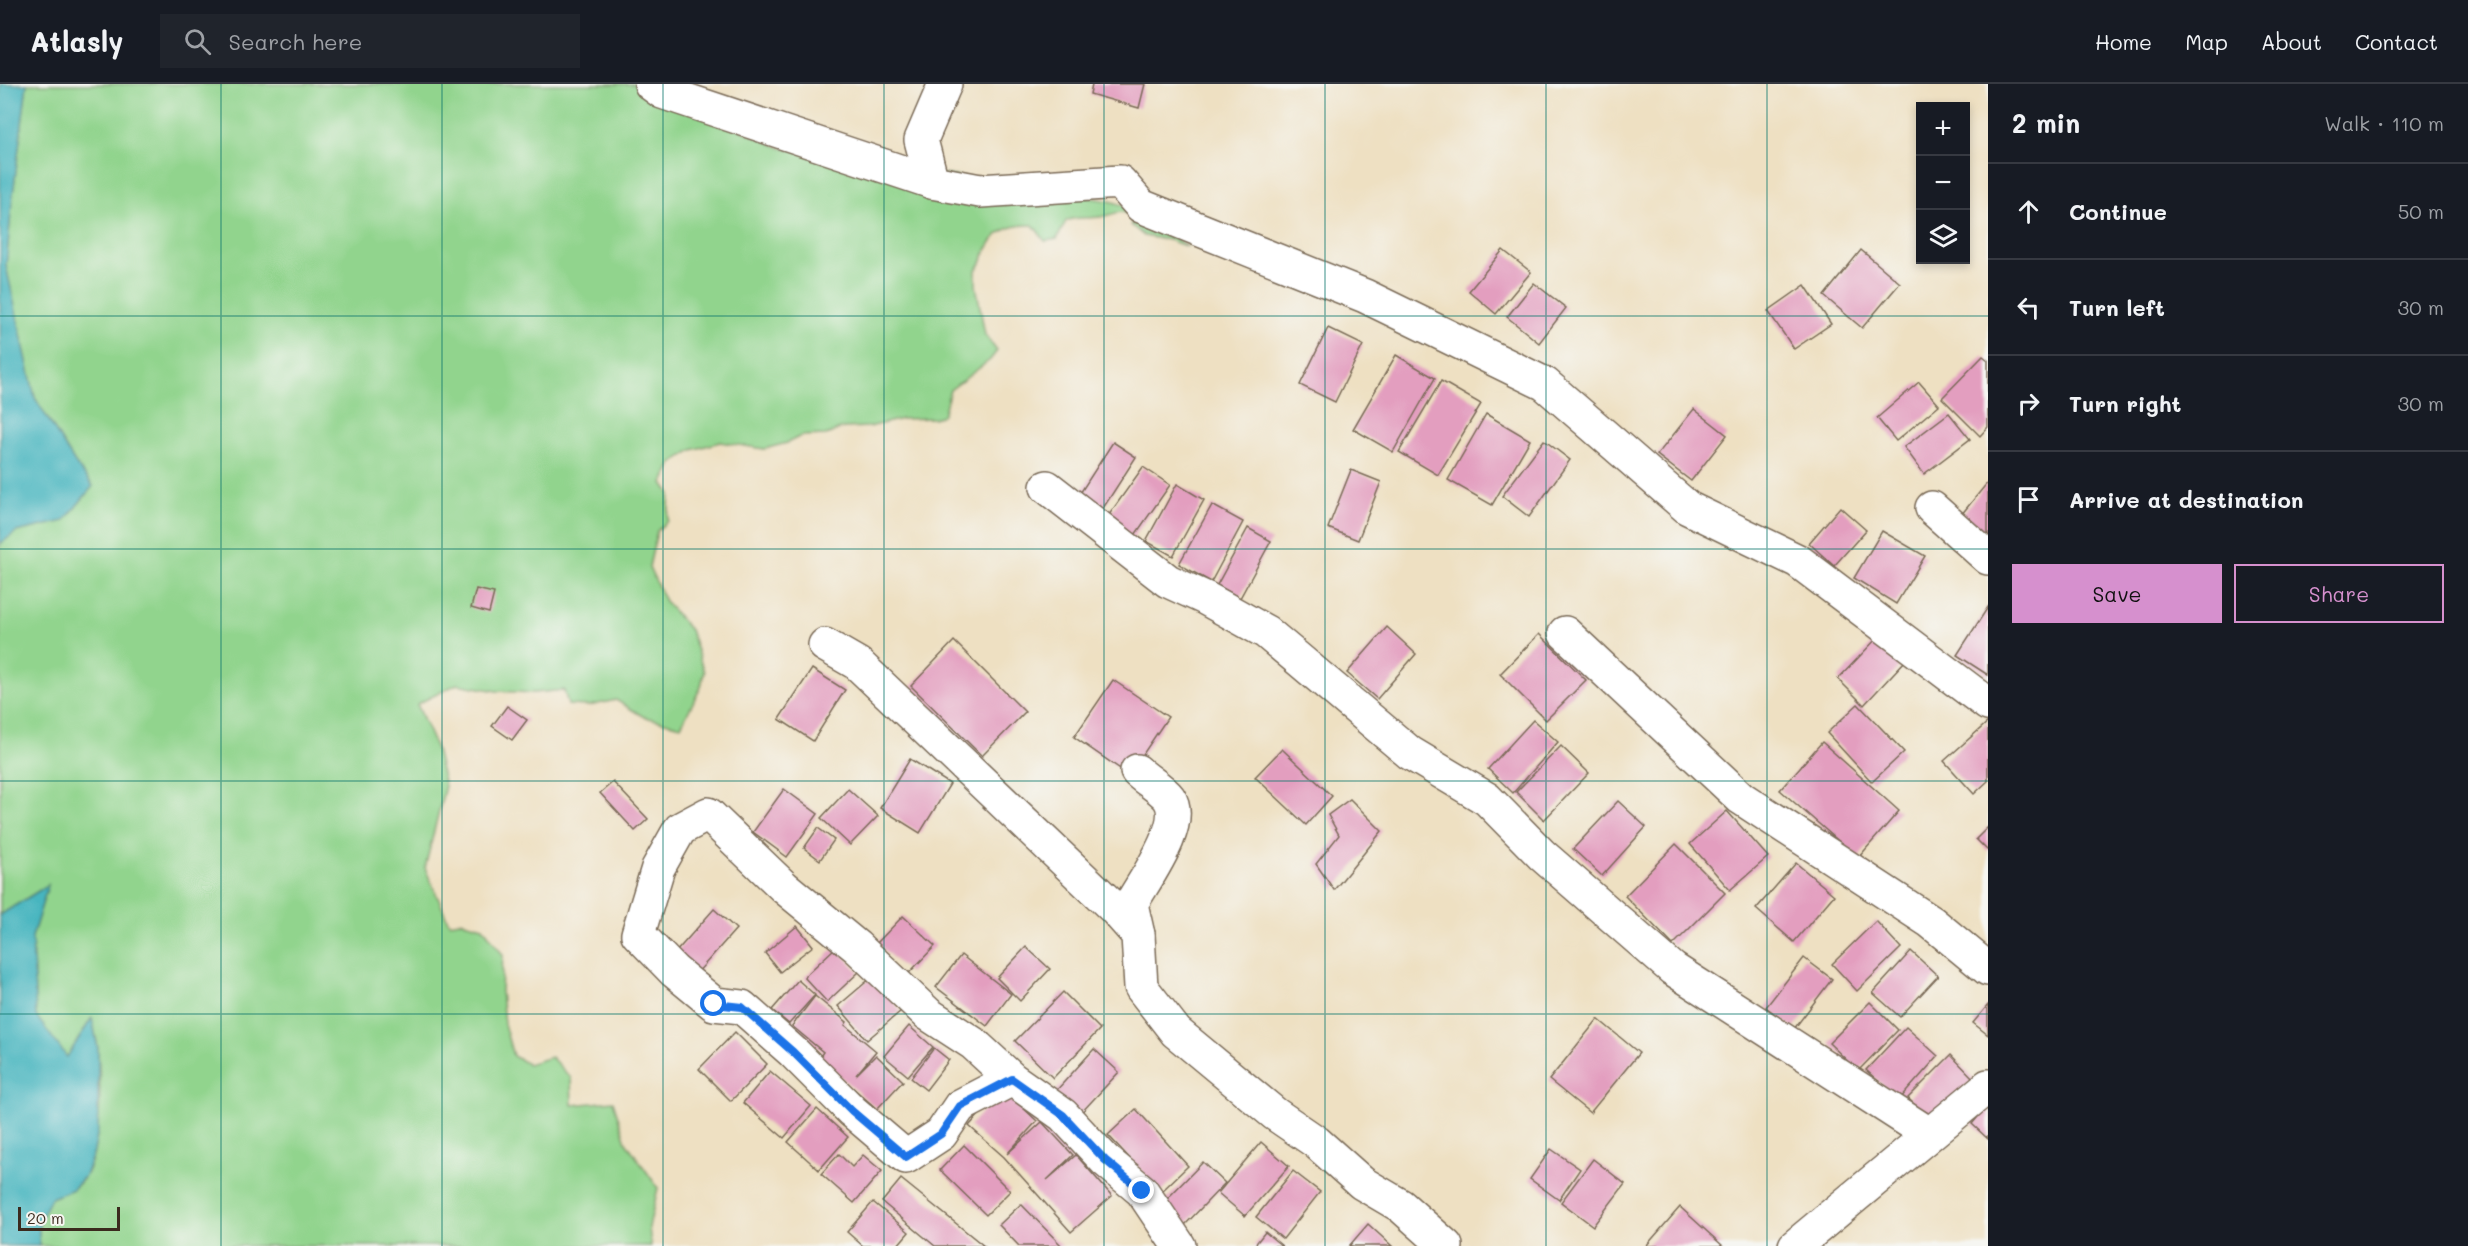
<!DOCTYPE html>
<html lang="en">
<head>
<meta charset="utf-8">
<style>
	body { margin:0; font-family:Mali,sans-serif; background:#20242c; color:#f1f3f6 }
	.controls { position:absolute; right:18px; top:18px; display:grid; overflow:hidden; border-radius:0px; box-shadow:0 3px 9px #0003 }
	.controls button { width:54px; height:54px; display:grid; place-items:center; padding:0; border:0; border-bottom:2px solid #363941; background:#171b24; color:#f1f3f6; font:30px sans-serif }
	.scale { position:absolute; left:18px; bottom:15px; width:102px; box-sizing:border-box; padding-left:6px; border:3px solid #3b2a1e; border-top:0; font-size:16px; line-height:21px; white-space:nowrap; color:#3b2a1e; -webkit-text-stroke:4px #f6f6f2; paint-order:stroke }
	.stop { position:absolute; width:18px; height:18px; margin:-14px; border:4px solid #1a73e8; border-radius:50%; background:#fff }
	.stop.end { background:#1a73e8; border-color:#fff; box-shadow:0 2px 6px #0008 }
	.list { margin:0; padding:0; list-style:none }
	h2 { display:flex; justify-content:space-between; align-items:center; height:78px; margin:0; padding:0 24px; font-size:26px }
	h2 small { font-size:20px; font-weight:400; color:#9ea1a6 }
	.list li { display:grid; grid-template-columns:39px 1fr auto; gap:18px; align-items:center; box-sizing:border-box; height:96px; padding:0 24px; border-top:2px solid #363941 }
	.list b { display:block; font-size:22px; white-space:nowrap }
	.list em { font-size:20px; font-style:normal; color:#9ea1a6 }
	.actions { display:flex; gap:12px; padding:18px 24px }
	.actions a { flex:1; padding:14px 0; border:2px solid #d690ce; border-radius:0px; text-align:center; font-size:21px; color:#d690ce }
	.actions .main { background:#d690ce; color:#111 }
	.icon { flex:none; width:33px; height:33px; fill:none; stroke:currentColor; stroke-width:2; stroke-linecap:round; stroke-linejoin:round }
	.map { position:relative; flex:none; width:1988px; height:1162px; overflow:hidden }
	header { display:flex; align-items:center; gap:36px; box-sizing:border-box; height:84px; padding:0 30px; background:#171b24; border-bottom:2px solid #363941 }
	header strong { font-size:28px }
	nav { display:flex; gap:33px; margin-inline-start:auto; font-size:21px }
	.search { width:420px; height:54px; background:#20242c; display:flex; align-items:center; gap:15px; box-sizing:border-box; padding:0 21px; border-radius:0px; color:#9ea1a6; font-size:22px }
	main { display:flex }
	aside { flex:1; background:#171b24 }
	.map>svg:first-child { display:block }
	.green { fill:#91d48d; stroke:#667f56; stroke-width:1.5 }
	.water { fill:#46b5bf; stroke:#40706e; stroke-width:1.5 }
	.building { fill:#e39ebf }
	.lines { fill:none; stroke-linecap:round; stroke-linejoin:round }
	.street-casing { stroke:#7a6a57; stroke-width:36 }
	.street { stroke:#fff; stroke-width:33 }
	.route { stroke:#1a73e8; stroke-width:8 }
	.grid { fill:none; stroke:#0f766e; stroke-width:1.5; stroke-opacity:0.55 }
</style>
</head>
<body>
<header>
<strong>Atlasly</strong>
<div class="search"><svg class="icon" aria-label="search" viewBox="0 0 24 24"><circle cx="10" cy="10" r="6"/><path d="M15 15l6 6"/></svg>Search here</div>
<nav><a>Home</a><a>Map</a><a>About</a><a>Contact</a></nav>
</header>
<main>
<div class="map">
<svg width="1988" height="1162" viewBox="0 0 1988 1162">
	<rect width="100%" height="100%" fill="#f6f6f2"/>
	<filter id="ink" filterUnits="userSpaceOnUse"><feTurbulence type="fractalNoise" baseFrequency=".0167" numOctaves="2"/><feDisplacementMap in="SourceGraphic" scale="12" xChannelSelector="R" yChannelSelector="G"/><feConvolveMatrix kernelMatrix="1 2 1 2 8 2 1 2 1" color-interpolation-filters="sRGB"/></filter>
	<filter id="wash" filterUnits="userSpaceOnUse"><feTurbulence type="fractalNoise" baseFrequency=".008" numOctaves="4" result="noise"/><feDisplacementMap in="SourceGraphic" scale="24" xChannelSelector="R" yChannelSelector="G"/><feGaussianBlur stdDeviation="1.35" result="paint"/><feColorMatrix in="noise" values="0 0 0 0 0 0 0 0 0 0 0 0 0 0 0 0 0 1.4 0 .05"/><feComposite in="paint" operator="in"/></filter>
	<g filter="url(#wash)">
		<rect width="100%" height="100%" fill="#eee0c2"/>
		<path class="green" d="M27,0H641L781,64L1110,117L1138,126L1188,163L1169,156L1144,152L1131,141L1134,130C1115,126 1117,130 1100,133C1088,135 1078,132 1066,137L1057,155L1045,157L1033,141C1014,140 996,146 987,165C983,173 983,179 976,186V201L985,251L997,267L990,276L950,306L943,331L934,334L902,335L869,343L843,344L826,351L801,352L787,359L764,365L720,358L692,366L672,379L663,399L670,409L668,437L657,447L649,483L665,517L690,546L704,588L701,603L681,642L644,633L616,616L589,622L568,621L564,606L534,609L497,607L457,600L417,620L435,662L445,702L425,784L449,839L460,837L483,843L503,871L501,907L504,940L513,972L528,980L551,973L571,994L572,1021L613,1017L626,1058L658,1104L649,1143L651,1162H39V1138L51,1114C64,1109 78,1105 85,1092C102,1063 101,1000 98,967C98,957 94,945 91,935L67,974L36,932L32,853L48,801L0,831V460L16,448L64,437L93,402L75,379L35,314L6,182L12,118Z"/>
		<g class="water">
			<polygon points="0,0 27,0 12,118 6,182 35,314 75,379 93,402 64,437 16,448 0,460"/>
			<polygon points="48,801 32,853 36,932 67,973 92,934 98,965 98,1046 94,1067 85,1092 73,1105 51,1114 39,1138 39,1162 0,1162 0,831"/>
		</g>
		<g id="blocks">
			<g class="building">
				<polygon points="1092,0 1145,0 1139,24 1090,10"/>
				<polygon points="1503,166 1531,188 1496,230 1469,207"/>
				<polygon points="1861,166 1900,199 1862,244 1824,212"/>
				<polygon points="1534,199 1566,224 1539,259 1507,233"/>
				<polygon points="1805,201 1831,240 1794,265 1768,227"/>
				<polygon points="1328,244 1363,261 1335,318 1300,301"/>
				<polygon points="1396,271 1435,294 1393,368 1353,345"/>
				<polygon points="1983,272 1988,276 1988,343 1980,352 1942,314"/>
				<polygon points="1441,297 1481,320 1438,391 1399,368"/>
				<polygon points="1919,298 1939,321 1896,357 1877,334"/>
				<polygon points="1694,325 1727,351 1691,397 1657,371"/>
				<polygon points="1949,329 1970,355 1924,390 1904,363"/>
				<polygon points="1486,330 1530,356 1492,421 1448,396"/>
				<polygon points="1544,356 1570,376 1529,433 1502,412"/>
				<polygon points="1113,358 1136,373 1098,432 1075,417"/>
				<polygon points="1143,383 1170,401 1133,454 1106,435"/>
				<polygon points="1351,386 1381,398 1358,456 1328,444"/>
				<polygon points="1988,398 1988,452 1961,431"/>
				<polygon points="1177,400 1204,416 1173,472 1146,457"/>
				<polygon points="1212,421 1243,438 1211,498 1179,480"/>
				<polygon points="1840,423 1866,446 1834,482 1809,459"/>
				<polygon points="1248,444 1271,457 1240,514 1217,501"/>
				<polygon points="1882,447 1925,472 1896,520 1854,494"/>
				<polygon points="476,505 494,509 489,529 471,524"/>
				<polygon points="1988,523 1988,591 1957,571"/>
				<polygon points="1387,543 1416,570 1377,615 1347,589"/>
				<polygon points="1539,550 1586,596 1546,636 1500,590"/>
				<polygon points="1879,552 1905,577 1864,621 1838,595"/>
				<polygon points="954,557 1025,628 982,672 911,602"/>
				<polygon points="812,585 845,606 813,657 779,635"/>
				<polygon points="1113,596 1168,633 1129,691 1074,653"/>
				<polygon points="1858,620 1904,668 1872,698 1827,649"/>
				<polygon points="507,622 527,636 512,656 492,642"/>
				<polygon points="1533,636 1558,658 1513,709 1488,685"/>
				<polygon points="1988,638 1988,697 1974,710 1944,677"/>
				<polygon points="1822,658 1899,727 1858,774 1780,706"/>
				<polygon points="1561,662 1589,689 1544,736 1516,708"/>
				<polygon points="1282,665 1332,712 1306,741 1255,693"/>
				<polygon points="910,675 950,700 920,749 880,724"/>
				<polygon points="613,698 648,735 635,747 600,709"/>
				<polygon points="784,705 818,730 787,773 753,748"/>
				<polygon points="848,705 878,732 850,761 821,734"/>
				<polygon points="1350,715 1382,747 1334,806 1316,780 1339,751 1328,731"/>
				<polygon points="1618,717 1646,743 1602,792 1573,765"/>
				<polygon points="1727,727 1768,773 1730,806 1690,760"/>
				<polygon points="1988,743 1988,767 1976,755"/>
				<polygon points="818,744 834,756 820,776 804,764"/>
				<polygon points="1676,760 1725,809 1673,861 1625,812"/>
				<polygon points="1796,779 1834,811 1794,858 1756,825"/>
				<polygon points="714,825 736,845 697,889 675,869"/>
				<polygon points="903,832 935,862 909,889 877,859"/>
				<polygon points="1876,837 1901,864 1857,907 1832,880"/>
				<polygon points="797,842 813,862 780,888 765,869"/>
				<polygon points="836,863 859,888 827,918 804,893"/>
				<polygon points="1026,863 1050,885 1020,917 997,894"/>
				<polygon points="1911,867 1938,892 1900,933 1873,909"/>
				<polygon points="961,871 1011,910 987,942 936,903"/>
				<polygon points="1804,874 1832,895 1794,945 1766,923"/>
				<polygon points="872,893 901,927 867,956 838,922"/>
				<polygon points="798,896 815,911 789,940 772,926"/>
				<polygon points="1063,908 1100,945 1053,994 1015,957"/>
				<polygon points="815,912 847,938 845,941 876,967 856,991 876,971 903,997 877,1025 819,974 823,968 792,942"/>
				<polygon points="1870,918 1898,946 1858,987 1829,959"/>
				<polygon points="1988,921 1988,951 1973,939"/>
				<polygon points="1598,935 1639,969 1590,1029 1549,996"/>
				<polygon points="909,942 933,963 908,992 884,972"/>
				<polygon points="1906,943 1938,972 1899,1016 1866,986"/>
				<polygon points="735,948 767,980 731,1017 699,985"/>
				<polygon points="934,964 949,976 926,1006 911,994"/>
				<polygon points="1094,965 1119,988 1079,1031 1055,1008"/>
				<polygon points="1951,971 1974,995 1931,1038 1908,1014"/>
				<polygon points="770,987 811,1022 784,1054 743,1019"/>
				<polygon points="1003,1005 1037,1037 1007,1070 1042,1038 1073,1071 1047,1096 1076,1071 1112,1112 1071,1148 1004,1073 969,1042"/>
				<polygon points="1988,1021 1988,1055 1972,1040"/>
				<polygon points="817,1025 848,1053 819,1086 788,1058"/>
				<polygon points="1136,1025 1188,1082 1161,1108 1108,1051"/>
				<polygon points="1261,1058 1289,1082 1245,1132 1218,1109"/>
				<polygon points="964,1061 1010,1107 986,1131 940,1086"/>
				<polygon points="1551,1065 1580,1085 1559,1116 1530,1095"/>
				<polygon points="839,1070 852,1083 863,1071 882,1087 854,1119 821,1090"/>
				<polygon points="1593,1075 1625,1100 1593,1142 1561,1118"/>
				<polygon points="1203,1078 1225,1099 1184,1142 1162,1120"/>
				<polygon points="1293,1087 1320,1108 1283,1155 1256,1133"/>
				<polygon points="901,1095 984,1162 935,1162 882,1118"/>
				<polygon points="873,1118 909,1148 897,1162 863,1162 847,1148"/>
				<polygon points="1021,1120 1062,1162 1019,1162 999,1141"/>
				<polygon points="1680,1123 1723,1162 1646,1162"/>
				<polygon points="1368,1140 1392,1162 1349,1162"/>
				<polygon points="1265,1148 1282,1162 1254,1162"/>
			</g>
		</g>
	</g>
	<g filter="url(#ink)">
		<use href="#blocks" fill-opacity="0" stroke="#7a6a57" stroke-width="1.5"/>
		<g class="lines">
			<defs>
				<g id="street">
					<polyline points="651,0 662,8 932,98"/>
					<polyline points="945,0 921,56 932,98 980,107 1120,98 1141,122 1365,212 1545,300 1688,424 1798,477 1988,620"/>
					<polyline points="1047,403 1168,497 1205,514 1266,548 1410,669 1487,715 1542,771 1673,885 1929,1050"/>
					<polyline points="1932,424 1988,474"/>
					<polyline points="1565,549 1741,714 1931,838 1988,885"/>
					<polyline points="825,561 858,580 1115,825 1138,851 1141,903 1176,948 1275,1030 1316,1058 1362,1099 1401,1122 1446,1162"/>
					<path d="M1137,687C1146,696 1161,704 1169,714C1187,740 1144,796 1131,820L1138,851"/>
					<polyline points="1012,995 960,1022 941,1050 906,1073 852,1027 793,968 742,923 714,920 674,887 638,850 658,784 680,745 708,730 784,803 857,863 928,930 974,960 1012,995 1063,1031 1105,1076 1142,1107 1179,1162"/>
					<polyline points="1795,1162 1988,1002"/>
				</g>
			</defs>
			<use href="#street" class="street-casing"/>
			<use href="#street" class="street"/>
		</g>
	</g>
	<g class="lines" filter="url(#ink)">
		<polyline class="route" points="714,920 742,923 793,968 852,1027 906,1073 941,1050 960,1022 1012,995 1063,1031 1105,1076 1142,1107"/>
	</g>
	<path class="grid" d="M221,0V1162M442,0V1162M663,0V1162M884,0V1162M1104,0V1162M1325,0V1162M1546,0V1162M1767,0V1162M0,232H1988M0,465H1988M0,697H1988M0,930H1988"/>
</svg>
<div class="controls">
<button>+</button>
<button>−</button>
<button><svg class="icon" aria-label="layers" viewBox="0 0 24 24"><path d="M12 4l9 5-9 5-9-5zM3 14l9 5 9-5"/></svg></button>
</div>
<div class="scale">20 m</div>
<div class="stop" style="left:714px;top:920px"></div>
<div class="stop end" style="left:1142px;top:1107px"></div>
</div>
<aside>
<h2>2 min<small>Walk · 110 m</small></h2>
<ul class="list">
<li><svg class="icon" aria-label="ahead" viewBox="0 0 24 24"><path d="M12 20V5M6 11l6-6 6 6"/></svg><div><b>Continue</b></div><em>50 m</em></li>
<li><svg class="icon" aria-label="left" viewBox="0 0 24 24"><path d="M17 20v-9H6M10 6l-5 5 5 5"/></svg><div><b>Turn left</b></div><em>30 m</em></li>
<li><svg class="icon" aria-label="right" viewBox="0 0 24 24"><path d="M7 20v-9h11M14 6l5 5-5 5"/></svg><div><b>Turn right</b></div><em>30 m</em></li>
<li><svg class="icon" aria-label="arrive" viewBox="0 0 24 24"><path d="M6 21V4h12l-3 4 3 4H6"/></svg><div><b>Arrive at destination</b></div></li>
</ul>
<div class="actions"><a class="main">Save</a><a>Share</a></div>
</aside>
</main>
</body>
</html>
